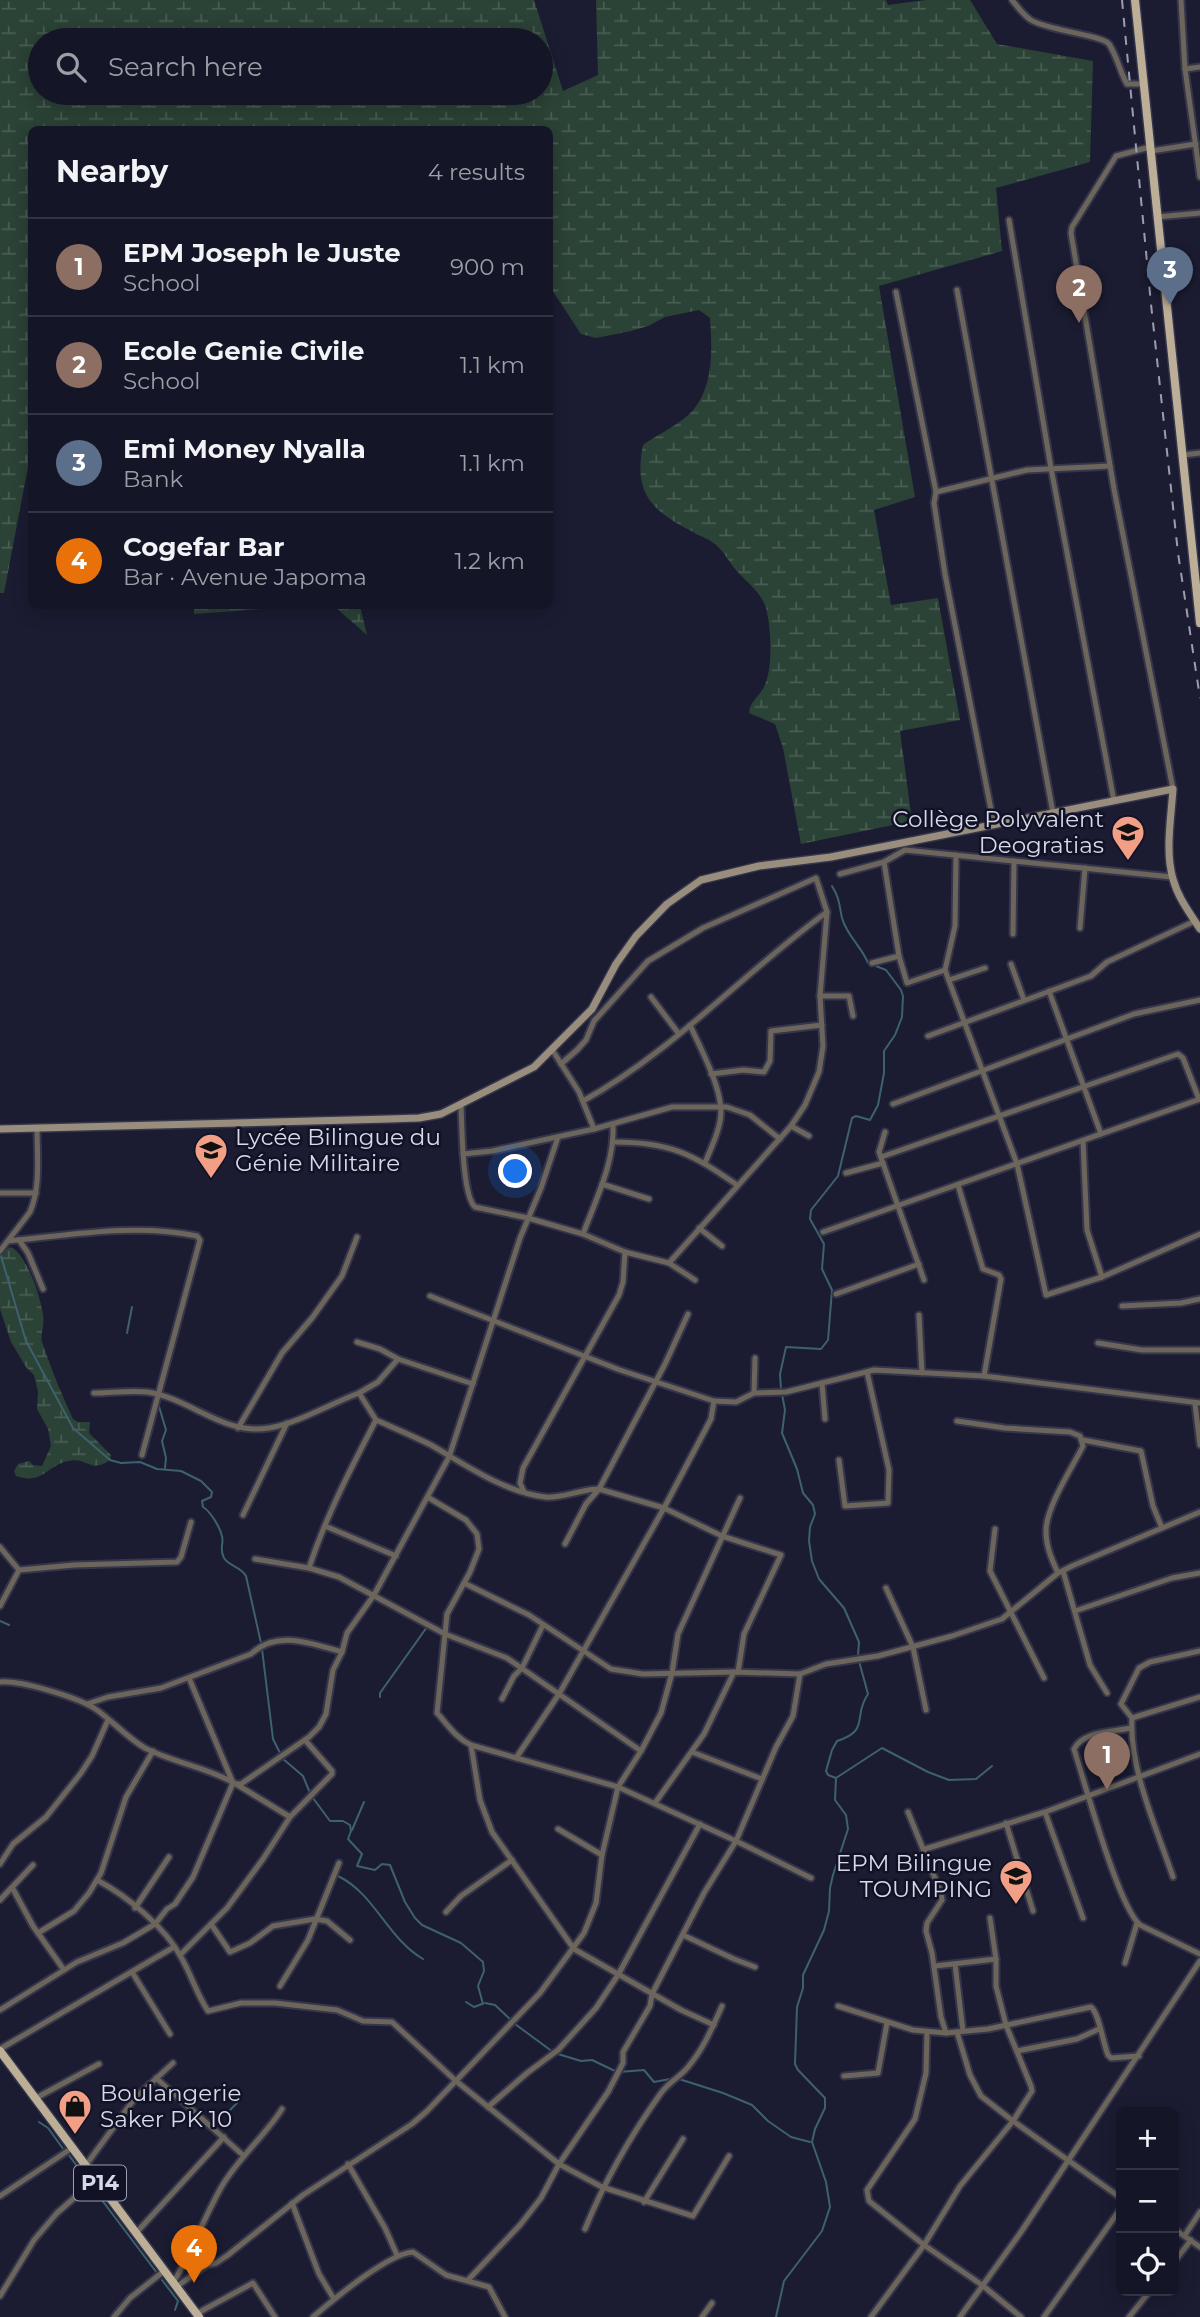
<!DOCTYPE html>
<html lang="en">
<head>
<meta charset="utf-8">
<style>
	body { margin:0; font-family:Montserrat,sans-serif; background:#212232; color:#f1f3f6 }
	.controls { position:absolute; right:21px; bottom:21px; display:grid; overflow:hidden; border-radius:10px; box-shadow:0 4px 18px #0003 }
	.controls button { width:63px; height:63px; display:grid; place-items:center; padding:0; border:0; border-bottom:2px solid #333443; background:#141526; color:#f1f3f6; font:35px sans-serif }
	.you { position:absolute; left:516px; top:1172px; width:24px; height:24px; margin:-18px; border:5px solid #fff; border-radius:50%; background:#1a73e8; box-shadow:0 0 0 10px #1a73e833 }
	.badge { display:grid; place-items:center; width:46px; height:46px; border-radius:50%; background:#2563eb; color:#fff; font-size:23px; font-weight:700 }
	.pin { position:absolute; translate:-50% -58px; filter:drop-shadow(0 2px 4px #0008) }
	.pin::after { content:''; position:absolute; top:37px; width:24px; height:21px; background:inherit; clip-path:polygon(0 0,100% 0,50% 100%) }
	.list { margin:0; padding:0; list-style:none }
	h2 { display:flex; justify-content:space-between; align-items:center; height:91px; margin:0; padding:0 28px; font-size:30px }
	h2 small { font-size:23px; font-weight:400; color:#9d9fa7 }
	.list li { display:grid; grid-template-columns:46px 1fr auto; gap:21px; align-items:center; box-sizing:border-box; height:98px; padding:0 28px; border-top:2px solid #333443 }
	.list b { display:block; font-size:26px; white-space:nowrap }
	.list p { margin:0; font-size:23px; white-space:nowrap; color:#9d9fa7 }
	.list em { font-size:23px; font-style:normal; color:#9d9fa7 }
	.icon { flex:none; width:38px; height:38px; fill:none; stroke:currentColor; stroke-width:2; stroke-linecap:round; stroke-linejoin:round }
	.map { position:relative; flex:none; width:1200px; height:2317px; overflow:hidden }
	.search { position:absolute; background:#141526; box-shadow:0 4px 18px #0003; left:28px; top:28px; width:525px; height:77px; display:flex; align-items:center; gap:18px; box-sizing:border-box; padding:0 24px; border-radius:38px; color:#9d9fa7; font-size:26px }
	.panel { position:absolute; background:#141526; box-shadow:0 4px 18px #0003; left:28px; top:126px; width:525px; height:483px; border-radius:10px }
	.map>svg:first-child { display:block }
	.wetland { fill:url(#wetland-marsh); fill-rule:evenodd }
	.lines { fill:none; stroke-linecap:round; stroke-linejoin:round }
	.stream { stroke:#3e616f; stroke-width:2 }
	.street-casing { stroke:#35364b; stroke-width:9 }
	.secondary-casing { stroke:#35364b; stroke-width:10 }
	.primary-casing { stroke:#35364b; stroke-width:11 }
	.street { stroke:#6c655b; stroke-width:5 }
	.secondary { stroke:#998e7d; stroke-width:7 }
	.primary { stroke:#bcae97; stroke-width:8 }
	.rail { stroke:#9c9eaf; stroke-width:2; stroke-dasharray:9 9; stroke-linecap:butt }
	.labels { text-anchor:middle; stroke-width:5; stroke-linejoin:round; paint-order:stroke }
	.shield { fill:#121227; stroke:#9c9dae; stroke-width:2 }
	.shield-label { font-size:21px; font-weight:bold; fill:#d7d9e8 }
	.poi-label { font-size:23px; fill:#d7d9e8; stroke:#121227; text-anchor:end }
</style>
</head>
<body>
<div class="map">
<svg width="1200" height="2317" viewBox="0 0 1200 2317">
	<defs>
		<pattern id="wetland-marsh" width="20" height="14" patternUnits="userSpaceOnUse" patternTransform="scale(1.75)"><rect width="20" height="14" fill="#2b4236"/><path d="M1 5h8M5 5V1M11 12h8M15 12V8" fill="none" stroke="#495d53"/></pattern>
	</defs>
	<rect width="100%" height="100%" fill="#1b1c32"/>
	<g class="wetland">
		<path d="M0,0H534L563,91L598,75L596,0H886L888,5L926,0H970L997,44L1093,61L1090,162L996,188L1002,251L879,286L915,497L874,510L891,605L938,598L960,720L900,731L912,821L801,844L783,748L775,724L749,713C750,701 759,697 764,687C773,670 771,631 767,612C763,593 748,584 736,570C728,561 723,549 712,542C707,538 699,536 693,532C652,511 633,494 643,445C657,435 684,422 694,409C714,384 712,348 710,318L699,310L665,317L648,326L631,331L596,338L581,334L550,287V130H32L31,451L4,593H0ZM541,40V93H40V40Z"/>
		<polygon points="194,606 302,606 194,614"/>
		<polygon points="334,606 360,606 367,635"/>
		<path d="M11,1247C27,1255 41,1298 43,1315C45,1324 40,1334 42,1342C51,1368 61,1394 73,1419L78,1422H90L89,1433L111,1455L110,1460C89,1474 89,1457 68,1461C46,1466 43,1485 16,1476L14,1471L18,1464L29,1461L33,1465L42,1466L51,1446L48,1429L37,1409L38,1392L34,1375L26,1367L11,1342L0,1309V1256L6,1249Z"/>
	</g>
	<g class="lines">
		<g class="stream">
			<path d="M1,1256L26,1341L73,1428L110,1460L121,1463L140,1462L157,1469L181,1471L201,1481L212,1492L211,1497L202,1501L203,1507C210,1511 220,1527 222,1536C224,1544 219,1549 224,1558C230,1567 240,1566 246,1576L261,1643"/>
			<polyline points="127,1333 132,1307"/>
			<path d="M781,1389L780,1374L786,1347L821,1349L828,1340L832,1290L822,1269L824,1244L810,1219L811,1210L838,1176L852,1118L856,1116L870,1120L878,1105L884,1073V1051L895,1035L902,1017L903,996L901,990L886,970L868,963C862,947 847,936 842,918C839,905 840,899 832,886"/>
			<polyline points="782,1394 785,1410 782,1433 797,1469 803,1493 813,1505 815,1514 810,1527 809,1541 812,1561 819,1579 844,1608 859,1642 858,1656"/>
			<polyline points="158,1403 166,1430 162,1441 166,1458 165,1468"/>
			<polyline points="0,1621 9,1625"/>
			<polyline points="262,1649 273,1739 280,1753"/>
			<polyline points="380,1697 380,1693 427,1627"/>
			<polyline points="282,1758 303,1776 310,1793"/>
			<path d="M836,1778L828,1775L826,1771L832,1750L837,1741C871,1730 852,1717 868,1694L859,1661"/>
			<polyline points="313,1798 330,1821 343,1821 350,1825 351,1831 348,1839 362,1854 357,1866 375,1870 382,1864 390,1865 405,1902 415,1918 422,1925 461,1943 483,1962 484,1971 478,1986 483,2004"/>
			<polyline points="352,1830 364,1802"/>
			<path d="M338,1876C375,1894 387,1938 423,1959"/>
			<polyline points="466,2002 474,2007 482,2004"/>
			<polyline points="485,2003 495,2005 511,2020"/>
			<polyline points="515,2024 553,2052"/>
			<polyline points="558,2054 581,2061 592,2060 615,2071"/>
			<polyline points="619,2072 644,2070 654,2082 670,2079"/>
			<polyline points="679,2079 723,2093 752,2105 768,2121 791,2137 810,2142"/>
			<polyline points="229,2111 237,2103 237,2097"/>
			<polyline points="39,2122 48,2128 64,2150"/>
			<polyline points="68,2154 88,2181"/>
			<polyline points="106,2186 137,2227"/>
			<polyline points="92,2187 157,2273"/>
			<polyline points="141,2232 173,2275"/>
			<polyline points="162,2280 178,2301 175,2310"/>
			<polyline points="183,2288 199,2310"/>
			<polyline points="776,2317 784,2281 822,2231 830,2207 826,2182 812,2142 815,2129 825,2108 825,2098 798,2070 795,2064 797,2007 803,1988 803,1975 824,1930 829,1911 830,1888 833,1875 848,1829 846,1815 835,1800 836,1778 882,1748 928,1772 949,1780 976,1779 992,1766"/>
		</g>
		<defs>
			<g id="street">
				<path d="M1012,0C1018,7 1023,15 1031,20C1046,30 1102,35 1109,44C1117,56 1120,72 1127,84H1143"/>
				<polyline points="1181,0 1185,69 1200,177"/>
				<polyline points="1185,69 1200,67"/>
				<polyline points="1150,147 1116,156 1072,227 1071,233 1114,489 1173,789"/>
				<polyline points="1151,151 1196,144"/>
				<polyline points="1157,217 1200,213"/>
				<polyline points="1009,220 1051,468 1114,801"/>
				<polyline points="957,290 1053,813"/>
				<polyline points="896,292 936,492"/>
				<polyline points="1183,455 1200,453"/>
				<polyline points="994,825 945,574 934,503 936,492 1027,470 1110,466"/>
				<polyline points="956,855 955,926 945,970 1017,1164 1046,1295 1102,1277 1200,1234"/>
				<polyline points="840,874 884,862"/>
				<polyline points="1080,928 1085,868"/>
				<polyline points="1013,934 1014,861"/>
				<polyline points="872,963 899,956"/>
				<polyline points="1011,964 1024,1000"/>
				<polyline points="945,970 907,983 899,956 884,862 905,850 1172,877"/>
				<polyline points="949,980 985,968"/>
				<polyline points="1049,991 1101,1134"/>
				<polyline points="820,996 849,996 853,1016"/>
				<polyline points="651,997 679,1034"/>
				<path d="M690,1025C701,1050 726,1094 720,1121C718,1135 710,1150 705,1163"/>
				<polyline points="928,1036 1091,976 1107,962 1195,921"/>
				<polyline points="553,1051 579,1092 594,1129"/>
				<polyline points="561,1064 577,1050 586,1040 594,1021 648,961 703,928 816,878 827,912"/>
				<polyline points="711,1074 743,1070 764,1072 770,1061 771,1031 822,1025"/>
				<polyline points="893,1104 1134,1014 1200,1000"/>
				<path d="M461,1105C462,1125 462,1195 475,1207L528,1218L583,1234L625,1252L669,1263L791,1126L805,1105L819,1072L823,1046L820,996L827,912C744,972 674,1051 583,1101"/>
				<polyline points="791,1126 809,1136"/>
				<polyline points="885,1132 879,1152 924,1280"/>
				<polyline points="1083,1141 1087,1230 1102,1277"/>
				<path d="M614,1142C671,1142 692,1154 737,1185"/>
				<polyline points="463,1154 492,1151 594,1129 672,1107 727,1107 750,1115 780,1139"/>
				<polyline points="881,1157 1178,1054 1183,1058 1199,1099"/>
				<polyline points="846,1173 883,1163"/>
				<polyline points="602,1184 649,1199"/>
				<polyline points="958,1185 983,1269 999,1275 1001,1279 984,1376"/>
				<polyline points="0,1193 36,1193"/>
				<polyline points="699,1228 722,1246"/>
				<polyline points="823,1232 1200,1099"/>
				<path d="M583,1234C596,1199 615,1162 613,1124"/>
				<polyline points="19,1240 28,1253 43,1289"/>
				<path d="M8,1241C70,1235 136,1223 197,1236L200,1240L142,1455"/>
				<path d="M0,1251L30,1212C41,1186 37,1155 37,1128"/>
				<polyline points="669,1263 695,1280"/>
				<polyline points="836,1294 919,1264"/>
				<polyline points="430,1296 620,1370 714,1401 736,1402 754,1393 786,1392 874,1370 984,1376 1200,1403"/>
				<polyline points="1122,1306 1181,1303 1200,1299"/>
				<polyline points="688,1314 665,1364 599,1489 664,1508 722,1536 781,1555 744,1634 738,1672"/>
				<polyline points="919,1315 922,1373"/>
				<polyline points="357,1342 380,1349 398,1359"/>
				<polyline points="1098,1343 1142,1350 1200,1350"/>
				<polyline points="822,1383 825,1419"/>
				<path d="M94,1393C111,1393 130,1390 147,1392C190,1398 224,1436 269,1428C296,1424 332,1403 359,1393"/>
				<polyline points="754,1393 755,1358"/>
				<polyline points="1195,1404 1200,1445"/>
				<path d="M376,1420C394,1428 413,1436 431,1445C466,1465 504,1492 545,1497C560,1499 581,1489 599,1489"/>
				<path d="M957,1421L1005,1428L1070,1432L1080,1436L1083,1446C1072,1468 1046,1507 1046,1531C1046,1547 1052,1560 1058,1573"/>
				<polyline points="238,1428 282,1353 312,1318 342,1276 357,1237"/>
				<polyline points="1083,1440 1141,1451 1153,1506 1162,1528"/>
				<polyline points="839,1460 845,1506 888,1503 889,1470 867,1372"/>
				<polyline points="524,1492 520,1483 523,1468 619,1295 623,1282 625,1252"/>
				<path d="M429,1498L466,1520L477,1534L479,1549L470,1572L447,1614L437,1713C448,1725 456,1738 471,1745L618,1787L736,1841L811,1878"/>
				<polyline points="243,1515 287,1423"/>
				<polyline points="325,1526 396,1556"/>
				<polyline points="995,1529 990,1571 1044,1678"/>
				<polyline points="565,1544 586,1504 599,1489"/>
				<polyline points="0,1547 19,1570"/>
				<polyline points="255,1559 309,1568 339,1577 445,1634 507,1658 641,1751"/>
				<path d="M309,1568C326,1516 351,1468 376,1420L359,1393L378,1382L398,1359L473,1384"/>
				<polyline points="1063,1571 1090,1665 1107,1693"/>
				<polyline points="464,1583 529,1615 611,1669 643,1674 734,1672"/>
				<polyline points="886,1588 913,1647 926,1710"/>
				<polyline points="0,1606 19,1570 74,1565 177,1562 181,1557 191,1522"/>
				<polyline points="1075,1611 1172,1578 1200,1573"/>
				<path d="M0,1682C20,1680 76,1697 94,1708C112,1720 126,1737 145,1748C174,1763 207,1767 236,1784H241L309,1737L319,1727L326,1714L333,1670L342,1652L347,1633L374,1595L449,1457L520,1238L541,1188L558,1137"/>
				<polyline points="502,1699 514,1676 522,1668 543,1625"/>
				<path d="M87,1704L108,1697L161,1688L251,1654C277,1629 313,1644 342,1652"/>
				<polyline points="1132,1718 1121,1704 1139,1668 1150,1662 1200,1651"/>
				<path d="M1131,1728C1113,1732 1083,1731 1074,1749C1085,1783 1118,1906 1140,1925L1200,1954"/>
				<polyline points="471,1745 480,1800 492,1832 574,1949 681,2010 714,2025"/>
				<polyline points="692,1752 762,1779"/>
				<polyline points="516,1758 559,1694 664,1508 711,1419 714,1401"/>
				<polyline points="236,1784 290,1817"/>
				<polyline points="655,1803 704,1734 734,1672 800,1674 826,1664 878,1656 952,1636 1002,1619 1058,1573 1072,1566 1200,1512"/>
				<path d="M908,1812L941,1893L942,1900L927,1923L926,1931L932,1953L941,2017L946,2033L988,2029L1091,2007C1099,2013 1103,2043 1108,2055L1111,2058L1139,2056"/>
				<polyline points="1045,1812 1083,1918"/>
				<polyline points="1006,1823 1033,1911"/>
				<polyline points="558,1829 602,1855"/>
				<polyline points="925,1849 1045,1812 1200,1754"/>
				<polyline points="0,1864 13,1844 46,1817 81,1773 92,1756 108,1720"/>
				<path d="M1173,1877C1157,1829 1129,1769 1132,1718L1200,1697"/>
				<path d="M97,1880C127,1896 165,1927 181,1957C191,1974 197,1995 208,2011L241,2003H275L337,2010L363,2021L392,2022L456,2081L559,2164L602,2187L693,2216L729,2156"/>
				<polyline points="13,1889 33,1926 64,1970"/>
				<polyline points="0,1900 33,1865"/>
				<polyline points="135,1908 169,1857"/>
				<polyline points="446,1912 461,1896 512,1860"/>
				<polyline points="990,1918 996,1959 996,1986 1006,2025 1031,2086 1032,2091 1013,2121 1121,2198"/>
				<polyline points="211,1924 230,1952 250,1943 273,1926 315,1919 327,1921 350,1940"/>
				<polyline points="38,1933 74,1911 89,1893 101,1873 126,1797 153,1751"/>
				<polyline points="683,1935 734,1959 755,1967"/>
				<polyline points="180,1955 227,1908 263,1859 290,1817 332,1774 332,1771 305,1740"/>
				<polyline points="1125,1963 1137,1923"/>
				<polyline points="955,1964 963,2031"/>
				<polyline points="935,1966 996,1959"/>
				<polyline points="132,1972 170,2034"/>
				<polyline points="280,1986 308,1940 339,1863"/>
				<polyline points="838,2006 913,2030 946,2033"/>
				<polyline points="0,2010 77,1962 123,1943 155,1924 167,1909 175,1904 193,1877 233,1783 189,1678"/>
				<polyline points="927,2032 926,2073 915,2119 867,2190 869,2201 924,2245 982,2285 1021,2317"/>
				<polyline points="0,2049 174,1947"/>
				<polyline points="1017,2051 1077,2039 1099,2029"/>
				<polyline points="844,2076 878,2073 887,2023"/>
				<polyline points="156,2078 244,2156"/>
				<polyline points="36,2098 99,2064"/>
				<polyline points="488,2107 527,2073 558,2050 596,2008 618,1975 700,1824"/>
				<polyline points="348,2164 385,2228 397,2255"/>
				<polyline points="86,2165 135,2098 173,2063"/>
				<polyline points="0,2196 72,2148"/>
				<polyline points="644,2202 683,2139"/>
				<polyline points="292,2203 319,2274 334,2299"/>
				<path d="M585,2229C605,2180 631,2135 661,2093C669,2082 680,2077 688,2067C704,2048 712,2028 722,2006"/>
				<polyline points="1174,2229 1200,2247"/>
				<polyline points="136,2233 224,2137"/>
				<polyline points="1185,2235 1200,2212"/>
				<polyline points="1174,2262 1191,2240"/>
				<polyline points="468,2280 520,2225 541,2198 559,2164 608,2092 623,2063 623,2052 650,2006 652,1994 704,1893 736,1841 776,1747 793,1716 800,1674"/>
				<path d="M173,2283C192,2252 204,2217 222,2186C239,2157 265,2136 282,2109"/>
				<polyline points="176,2287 207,2265 216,2263 228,2255 303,2195 412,2124 427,2111 540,1993 584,1933 596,1903 602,1855 618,1787 641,1751 661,1713 672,1673 678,1634 740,1498"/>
				<polyline points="0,2296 34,2240 57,2213 97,2178"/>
				<polyline points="196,2314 253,2283 275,2317"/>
				<polyline points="114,2317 130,2298 164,2271"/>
				<path d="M313,2317C334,2299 387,2254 413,2252L446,2275L489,2287L505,2317"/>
				<polyline points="702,2317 712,2303"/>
				<polyline points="871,2317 924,2245 960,2186 1013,2121 981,2096 970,2075 957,2032"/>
				<polyline points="960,2317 1021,2232 1200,1961"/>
				<polyline points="1044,2317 1121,2208"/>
				<polyline points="1129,2317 1150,2291"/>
			</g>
			<path id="secondary" d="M0,1129L389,1119L419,1118L441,1114L534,1067L592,1009L616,964L636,936L667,904L701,880L759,866L831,857L1173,789C1171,818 1165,852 1173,879C1178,898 1190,913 1200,929"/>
			<g id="primary">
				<polyline points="1135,0 1200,623"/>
				<polyline points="0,2051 199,2317"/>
			</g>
		</defs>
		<use href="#street" class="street-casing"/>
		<use href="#secondary" class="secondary-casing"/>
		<use href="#primary" class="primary-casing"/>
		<use href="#street" class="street"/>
		<use href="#secondary" class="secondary"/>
		<use href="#primary" class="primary"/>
		<polyline class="rail" points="1122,0 1151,304 1178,553 1200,698"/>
	</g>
	<defs>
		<symbol id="school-pin" viewBox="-11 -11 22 30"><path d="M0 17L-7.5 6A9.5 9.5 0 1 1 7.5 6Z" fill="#f39f85" stroke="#121227"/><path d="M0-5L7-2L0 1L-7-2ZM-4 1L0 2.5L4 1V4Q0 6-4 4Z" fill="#111"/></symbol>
		<symbol id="shop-pin" viewBox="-11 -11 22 30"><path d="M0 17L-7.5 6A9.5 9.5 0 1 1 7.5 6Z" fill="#f39f85" stroke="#121227"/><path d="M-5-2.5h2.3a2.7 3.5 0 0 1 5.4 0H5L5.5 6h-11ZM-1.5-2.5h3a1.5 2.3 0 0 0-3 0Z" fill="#111"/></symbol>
	</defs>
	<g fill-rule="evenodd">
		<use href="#school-pin" x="1109" y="813" width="38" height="52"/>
		<use href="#school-pin" x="192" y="1131" width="38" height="52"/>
		<use href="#school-pin" x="997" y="1857" width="38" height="52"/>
		<use href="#shop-pin" x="56" y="2087" width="38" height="52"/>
	</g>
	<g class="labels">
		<rect class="shield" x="74" y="2165.5" width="52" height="35" rx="5"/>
		<g class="shield-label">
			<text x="100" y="2190">P14</text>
		</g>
		<g class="poi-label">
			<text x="1104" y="827">Collège Polyvalent<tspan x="1104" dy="26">Deogratias</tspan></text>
			<text x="235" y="1145" text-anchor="start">Lycée Bilingue du<tspan x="235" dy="26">Génie Militaire</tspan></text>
			<text x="992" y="1871">EPM Bilingue<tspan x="992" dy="26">TOUMPING</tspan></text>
			<text x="100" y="2101" text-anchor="start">Boulangerie<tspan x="100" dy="26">Saker PK 10</tspan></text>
		</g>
	</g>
</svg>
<div class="controls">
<button>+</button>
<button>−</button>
<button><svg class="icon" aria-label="locate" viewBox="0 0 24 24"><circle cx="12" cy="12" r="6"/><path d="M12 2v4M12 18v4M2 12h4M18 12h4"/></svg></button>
</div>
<div class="you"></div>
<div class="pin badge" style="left:1107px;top:1790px;background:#8d6e63">1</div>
<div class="pin badge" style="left:1079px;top:323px;background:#8d6e63">2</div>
<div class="pin badge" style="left:1170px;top:305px;background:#5c6f8a">3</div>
<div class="pin badge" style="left:194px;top:2283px;background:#e8710a">4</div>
<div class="search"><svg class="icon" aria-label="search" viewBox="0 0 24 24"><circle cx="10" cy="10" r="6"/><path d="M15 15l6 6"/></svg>Search here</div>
<section class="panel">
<h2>Nearby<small>4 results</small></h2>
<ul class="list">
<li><span class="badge" style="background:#8d6e63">1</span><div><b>EPM Joseph le Juste</b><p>School</p></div><em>900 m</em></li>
<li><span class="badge" style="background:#8d6e63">2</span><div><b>Ecole Genie Civile</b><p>School</p></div><em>1.1 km</em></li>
<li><span class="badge" style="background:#5c6f8a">3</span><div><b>Emi Money Nyalla</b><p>Bank</p></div><em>1.1 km</em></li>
<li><span class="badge" style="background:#e8710a">4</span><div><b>Cogefar Bar</b><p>Bar · Avenue Japoma</p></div><em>1.2 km</em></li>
</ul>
</section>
</div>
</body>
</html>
